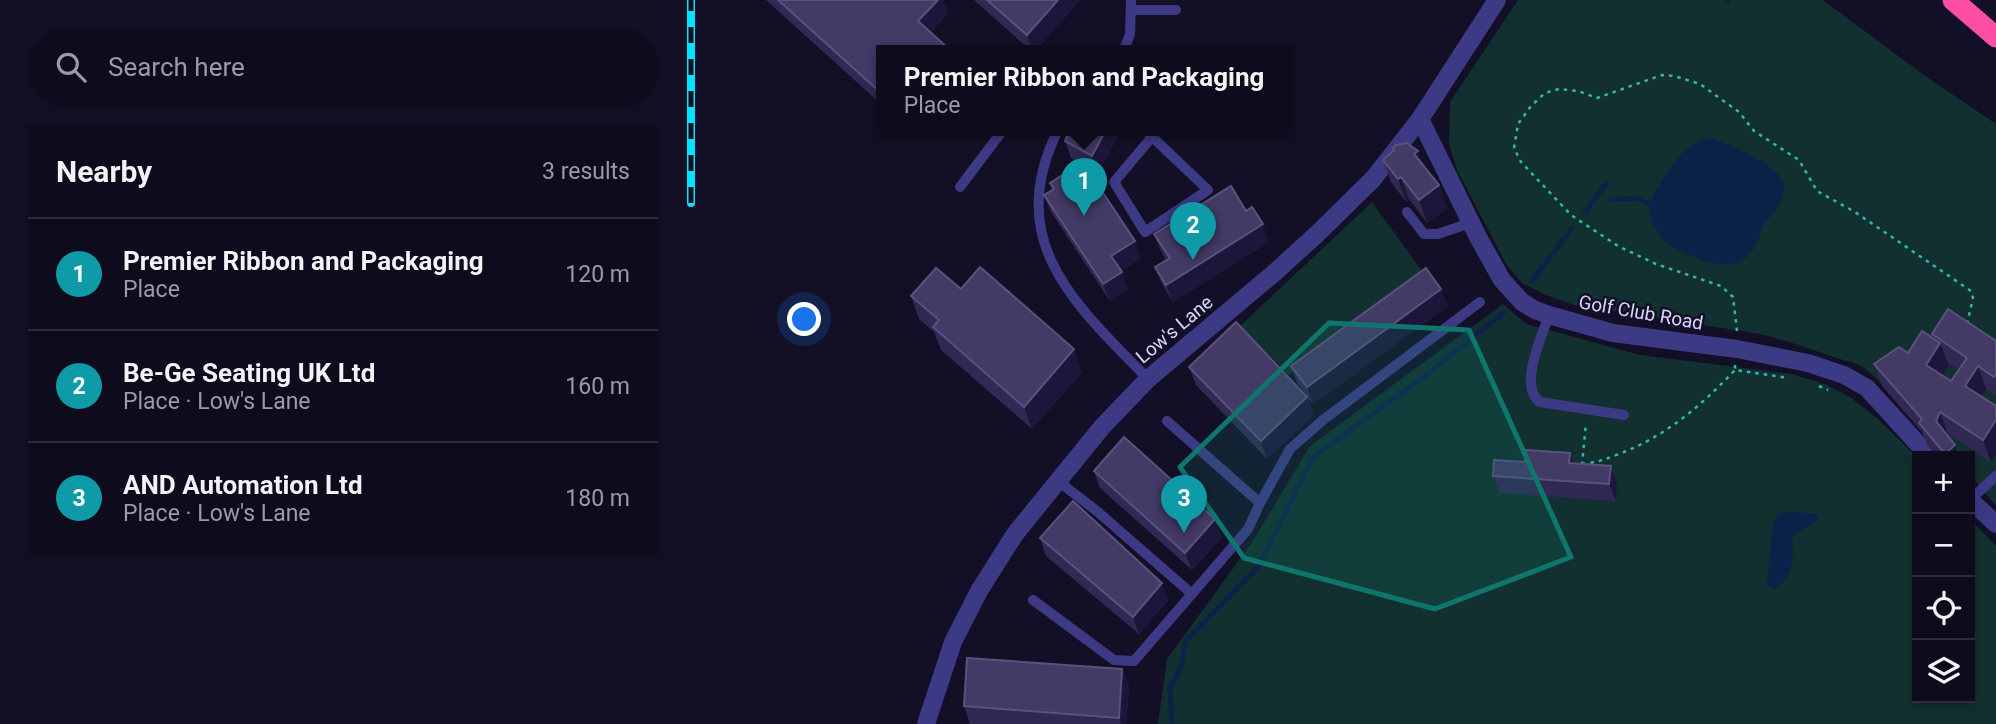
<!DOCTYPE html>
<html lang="en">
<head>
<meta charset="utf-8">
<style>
	body { margin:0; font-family:Roboto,sans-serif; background:#1c1929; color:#f1f3f6 }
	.controls { position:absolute; right:21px; bottom:21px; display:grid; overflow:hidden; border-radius:0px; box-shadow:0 4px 10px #0003 }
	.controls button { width:63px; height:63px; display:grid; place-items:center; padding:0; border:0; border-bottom:2px solid #2e2b3b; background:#0e0b1c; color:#f1f3f6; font:35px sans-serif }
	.you { position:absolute; left:805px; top:320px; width:24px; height:24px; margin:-18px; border:5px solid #fff; border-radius:50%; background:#1a73e8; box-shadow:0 0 0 10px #1a73e833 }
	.badge { display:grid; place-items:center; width:46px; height:46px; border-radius:50%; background:#2563eb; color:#fff; font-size:23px; font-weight:700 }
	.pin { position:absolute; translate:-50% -58px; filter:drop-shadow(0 2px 4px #0008) }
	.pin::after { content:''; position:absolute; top:37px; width:24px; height:21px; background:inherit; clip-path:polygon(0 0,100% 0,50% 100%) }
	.popup { position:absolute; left:876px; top:45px; width:416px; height:91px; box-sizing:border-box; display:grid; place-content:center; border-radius:0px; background:#0e0b1c; filter:drop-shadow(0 2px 5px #0005); font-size:23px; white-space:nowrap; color:#9b9ba3 }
	.popup b { font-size:26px; color:#f1f3f6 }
	.popup::after { content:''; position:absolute; left:50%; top:100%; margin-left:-14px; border:14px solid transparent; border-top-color:#0e0b1c }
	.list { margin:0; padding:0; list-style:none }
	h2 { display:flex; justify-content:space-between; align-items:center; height:91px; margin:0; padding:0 28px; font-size:30px }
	h2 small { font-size:23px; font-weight:400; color:#9b9ba3 }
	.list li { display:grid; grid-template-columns:46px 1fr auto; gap:21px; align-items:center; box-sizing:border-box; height:112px; padding:0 28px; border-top:2px solid #2e2b3b }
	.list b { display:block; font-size:26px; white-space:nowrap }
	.list p { margin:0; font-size:23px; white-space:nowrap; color:#9b9ba3 }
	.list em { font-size:23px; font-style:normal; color:#9b9ba3 }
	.icon { flex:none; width:38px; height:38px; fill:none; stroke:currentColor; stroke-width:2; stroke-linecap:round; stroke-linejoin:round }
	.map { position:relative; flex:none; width:1996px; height:724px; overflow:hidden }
	.search { position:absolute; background:#0e0b1c; box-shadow:0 4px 10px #0003; left:28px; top:28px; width:630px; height:77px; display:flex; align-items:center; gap:18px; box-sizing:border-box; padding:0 24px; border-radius:38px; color:#9b9ba3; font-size:26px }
	.panel { position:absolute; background:#0e0b1c; box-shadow:0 4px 10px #0003; left:28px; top:126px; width:630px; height:427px; border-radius:0px }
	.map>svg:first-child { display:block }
	.green { fill:#12302f }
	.water { fill:#0c2248 }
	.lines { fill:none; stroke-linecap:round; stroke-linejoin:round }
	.stream { stroke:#0c2248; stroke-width:5 }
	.path { stroke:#2fb8b0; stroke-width:2.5; stroke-dasharray:3.5 5; stroke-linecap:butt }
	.service { stroke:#3d3a85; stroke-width:10 }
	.minor { stroke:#3d3a85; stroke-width:18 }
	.tertiary { stroke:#3d3a85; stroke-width:18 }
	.motorway { stroke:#ff4fa3; stroke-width:21 }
	.rail-casing { stroke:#00e5ff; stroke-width:8 }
	.rail { stroke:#130f26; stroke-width:5; stroke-dasharray:16; stroke-linecap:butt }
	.wall { fill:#312854; fill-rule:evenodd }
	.shaded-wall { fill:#1d163a }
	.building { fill:#433a66; stroke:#5a527e; stroke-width:2 }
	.marked { fill:#0f766e; fill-opacity:0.2; stroke:#0f766e; stroke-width:5; stroke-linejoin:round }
	.labels { text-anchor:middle; stroke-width:5; stroke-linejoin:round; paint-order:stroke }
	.street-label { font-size:19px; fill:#d9d4ff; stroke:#130f26 }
</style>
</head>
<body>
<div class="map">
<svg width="1996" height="724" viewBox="0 0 1996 724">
	<rect width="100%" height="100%" fill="#130f26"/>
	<g class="green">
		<path d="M1518,0H1823L1921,73L1996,124V506L1970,475V456H1936C1927,433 1881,377 1859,365C1851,361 1841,360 1833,357C1808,348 1785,340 1760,334L1574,305L1546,295L1522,283L1506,264L1457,170L1449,144L1450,102Z"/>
		<polygon points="1372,202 1427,278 1289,375 1240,326"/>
		<polygon points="1503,304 1526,324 1640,355 1792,374 1827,385 1850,397 1878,419 1917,457 1917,698 1970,698 1970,519 1996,546 1996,724 1158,724 1167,659 1253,541 1310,446"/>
	</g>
	<g class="water">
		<path d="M1713,138C1733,147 1784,165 1784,189C1784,203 1770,215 1763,226C1759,234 1759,244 1753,250C1746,259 1738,264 1726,265C1715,266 1680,253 1671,246C1663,240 1651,225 1650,215C1647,199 1662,179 1671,167C1684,150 1691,141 1713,138Z"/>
		<path d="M1792,512L1817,514L1819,518L1813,524L1793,535C1792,561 1796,572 1775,590L1767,585L1772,529L1778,513Z"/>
	</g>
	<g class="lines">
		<g class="stream">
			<polyline points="1728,2 1729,0"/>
			<polyline points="1611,200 1638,198 1651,204"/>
			<polyline points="1585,213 1606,183"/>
			<polyline points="1532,281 1572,228"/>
			<polyline points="1172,724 1170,688 1181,667 1186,641 1258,567 1313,457 1421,379 1503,313"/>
		</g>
		<g class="path">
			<polyline points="1737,331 1733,297 1721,286 1656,264 1618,246 1571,215 1521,162 1514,148 1518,124 1531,106 1545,93 1559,89 1578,91 1597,98 1662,75 1674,76 1700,84 1739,112 1754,131 1799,160 1817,191 1855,212 1971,291 1973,298 1967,324"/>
			<polyline points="1735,365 1735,370 1789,378"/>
			<polyline points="1819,386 1828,390"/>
			<path d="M1582,464C1596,463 1606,459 1619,454C1666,436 1701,406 1735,370"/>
			<polyline points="1582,465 1586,423"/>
		</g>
		<g class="service">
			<polyline points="1131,10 1176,10"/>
			<polyline points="1124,50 1130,34 1131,0"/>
			<path d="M1058,130C1003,242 1075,304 1148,379"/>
			<polyline points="1145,130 1208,190 1145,232 1114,182 1152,137"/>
			<polyline points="960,187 1003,130"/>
			<polyline points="1407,212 1424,234 1438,234 1470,223"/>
			<path d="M1549,315C1542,336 1518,387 1540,402L1624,415"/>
			<polyline points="1058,481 1098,512 1192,594"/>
			<polyline points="1970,500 1996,476"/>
			<polyline points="1260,503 1290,449 1323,420 1480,302"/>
			<polyline points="1033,600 1114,660 1134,661 1248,529 1260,503 1167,421"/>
		</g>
		<g class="minor">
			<polyline points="1420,119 1479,239 1502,280 1522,302 1535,310 1549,315 1613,333 1737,349 1808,363 1844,375 1867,388 1929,456"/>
			<polyline points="1970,500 1996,524"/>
		</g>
		<polyline class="tertiary" points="926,724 953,642 979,591 1015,534 1102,427 1148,379 1273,274 1317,234 1373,179 1420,119 1497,0"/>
		<polyline class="motorway" points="1953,0 1996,37"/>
		<defs>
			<polyline id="rail" points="691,203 691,0"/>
		</defs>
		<use href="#rail" class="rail-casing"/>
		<use href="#rail" class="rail"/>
	</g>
	<g class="wall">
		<polygon points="766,0 943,0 948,13 931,32 949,50 881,50 881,104"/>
		<polygon points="974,0 1080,0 1036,50 1030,50"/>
		<polygon points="1121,130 1098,173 1086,167 1135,241 1141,258 1121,271 1128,289 1110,301 1051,212 1044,195 1052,190 1050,183 1070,177 1086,167 1071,158 1065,141"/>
		<polygon points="1393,148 1423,165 1439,185 1447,208 1427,223 1409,199 1406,202 1391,182 1383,160 1394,151"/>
		<polygon points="1246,211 1269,242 1173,302 1162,284 1155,267 1166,260 1161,251 1154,234"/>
		<polygon points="961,289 1082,372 1032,429 941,350 934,332 919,319 911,296"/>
		<polygon points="1448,306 1313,404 1307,397 1314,414 1267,459 1196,385 1189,367 1307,396 1297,383 1291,366"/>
		<path d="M1932,334L1996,341V395L1986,389L1981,397L1991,462L1948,434L1947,436L1955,445L1959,456H1936L1927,445L1922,432L1882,386L1874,364L1908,353L1933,338ZM1947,362L1959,369L1951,381L1942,375L1949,366Z"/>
		<polygon points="1570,453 1574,463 1611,466 1617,483 1616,501 1500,493 1493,476 1525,462"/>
		<polygon points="1094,471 1222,537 1192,570 1100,488"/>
		<polygon points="1040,538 1168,600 1139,634 1046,556"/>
		<polygon points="1122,669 1129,687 1126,724 970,724 964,706"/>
	</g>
	<g class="shaded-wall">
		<polygon points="938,0 943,0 948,13 925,39 918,21"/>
		<polygon points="1058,0 1080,0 1036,50 1032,50 1027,35"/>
		<polygon points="1106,130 1121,130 1098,173 1092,156"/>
		<polygon points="1418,151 1426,173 1414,154"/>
		<polygon points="1401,177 1409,199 1406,202 1398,179"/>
		<polygon points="1439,185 1447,208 1427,223 1419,200"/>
		<polygon points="1263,224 1269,242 1173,302 1166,285"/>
		<polygon points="1135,241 1141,258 1118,273 1111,256"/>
		<polygon points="1122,272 1128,289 1110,301 1103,284"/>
		<polygon points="1441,289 1448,306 1313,404 1307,387"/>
		<polygon points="1940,343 1949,366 1934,387 1926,365"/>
		<polygon points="1074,349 1082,372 1032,429 1024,407"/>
		<polygon points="1978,366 1986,389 1973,408 1965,386"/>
		<polygon points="1307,397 1314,414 1267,459 1261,441"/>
		<polygon points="1940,412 1948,434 1944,443 1936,421"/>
		<polygon points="1996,420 1996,455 1991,462 1983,440"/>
		<polygon points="1955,445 1959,456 1946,456 1945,454"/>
		<polygon points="1570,453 1576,470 1569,463"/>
		<polygon points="1611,466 1617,483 1616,501 1609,484"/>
		<polygon points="1215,519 1222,537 1192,570 1185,553"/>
		<polygon points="1162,583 1168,600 1139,634 1133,617"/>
		<polygon points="1122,669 1129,687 1126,724 1121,724 1119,718"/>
	</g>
	<g class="building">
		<polygon points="778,0 938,0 918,21 949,49 881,50 881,93"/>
		<polygon points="987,0 1058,0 1027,35"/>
		<polygon points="1070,130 1106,130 1092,156 1065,141"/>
		<polygon points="1407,143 1418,151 1414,154 1439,185 1419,200 1401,177 1398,179 1383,160 1394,150 1393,148 1396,145"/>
		<polygon points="1086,167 1135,241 1111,256 1122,272 1103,284 1044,195 1054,189 1050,183 1067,172 1070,177"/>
		<polygon points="1231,186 1246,211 1252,207 1263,224 1166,285 1155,267 1170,258 1154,234"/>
		<polygon points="980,267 1074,349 1024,407 933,327 939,320 911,296 936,268 961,289"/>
		<polygon points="1426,268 1441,289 1307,387 1291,366"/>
		<polygon points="1948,309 1996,341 1996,374 1994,377 1978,366 1965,386 1996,406 1996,420 1983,440 1940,412 1936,421 1955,445 1945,454 1919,423 1922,419 1874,364 1899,347 1908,353 1922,331 1940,343 1926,365 1951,381 1967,358 1932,334"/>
		<polygon points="1236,322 1307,397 1261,441 1189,367"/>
		<polygon points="1124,437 1215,519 1185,553 1094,471"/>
		<polygon points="1526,450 1570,453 1569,463 1611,466 1609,484 1493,476 1494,460 1525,462"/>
		<polygon points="1073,501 1162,583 1133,617 1040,538"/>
		<polygon points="967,658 1122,669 1119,718 964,706"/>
	</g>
	<path class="marked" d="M1329,323L1469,330L1571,557L1435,609L1244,558L1180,467Z"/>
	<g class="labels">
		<g class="street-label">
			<text transform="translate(1641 312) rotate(10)" y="7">Golf Club Road</text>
			<text transform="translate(1174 329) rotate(-40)" y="7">Low's Lane</text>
		</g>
	</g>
</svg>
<div class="controls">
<button>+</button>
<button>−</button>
<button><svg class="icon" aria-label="locate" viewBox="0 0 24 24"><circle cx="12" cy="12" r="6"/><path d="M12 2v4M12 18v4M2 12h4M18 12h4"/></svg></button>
<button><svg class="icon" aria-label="layers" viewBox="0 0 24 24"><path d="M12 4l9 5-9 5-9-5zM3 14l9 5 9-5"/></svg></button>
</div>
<div class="you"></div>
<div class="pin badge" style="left:1084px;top:216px;background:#0f9aa8">1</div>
<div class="popup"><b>Premier Ribbon and Packaging</b>Place</div>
<div class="pin badge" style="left:1193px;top:260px;background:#0f9aa8">2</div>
<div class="pin badge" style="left:1184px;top:533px;background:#0f9aa8">3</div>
<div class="search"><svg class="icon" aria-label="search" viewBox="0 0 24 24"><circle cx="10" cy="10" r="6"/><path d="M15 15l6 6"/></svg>Search here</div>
<section class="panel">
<h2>Nearby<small>3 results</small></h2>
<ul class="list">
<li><span class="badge" style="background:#0f9aa8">1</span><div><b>Premier Ribbon and Packaging</b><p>Place</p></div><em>120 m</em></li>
<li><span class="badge" style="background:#0f9aa8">2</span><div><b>Be-Ge Seating UK Ltd</b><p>Place · Low's Lane</p></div><em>160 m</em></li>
<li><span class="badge" style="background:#0f9aa8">3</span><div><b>AND Automation Ltd</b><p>Place · Low's Lane</p></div><em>180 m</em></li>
</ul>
</section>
</div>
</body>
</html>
